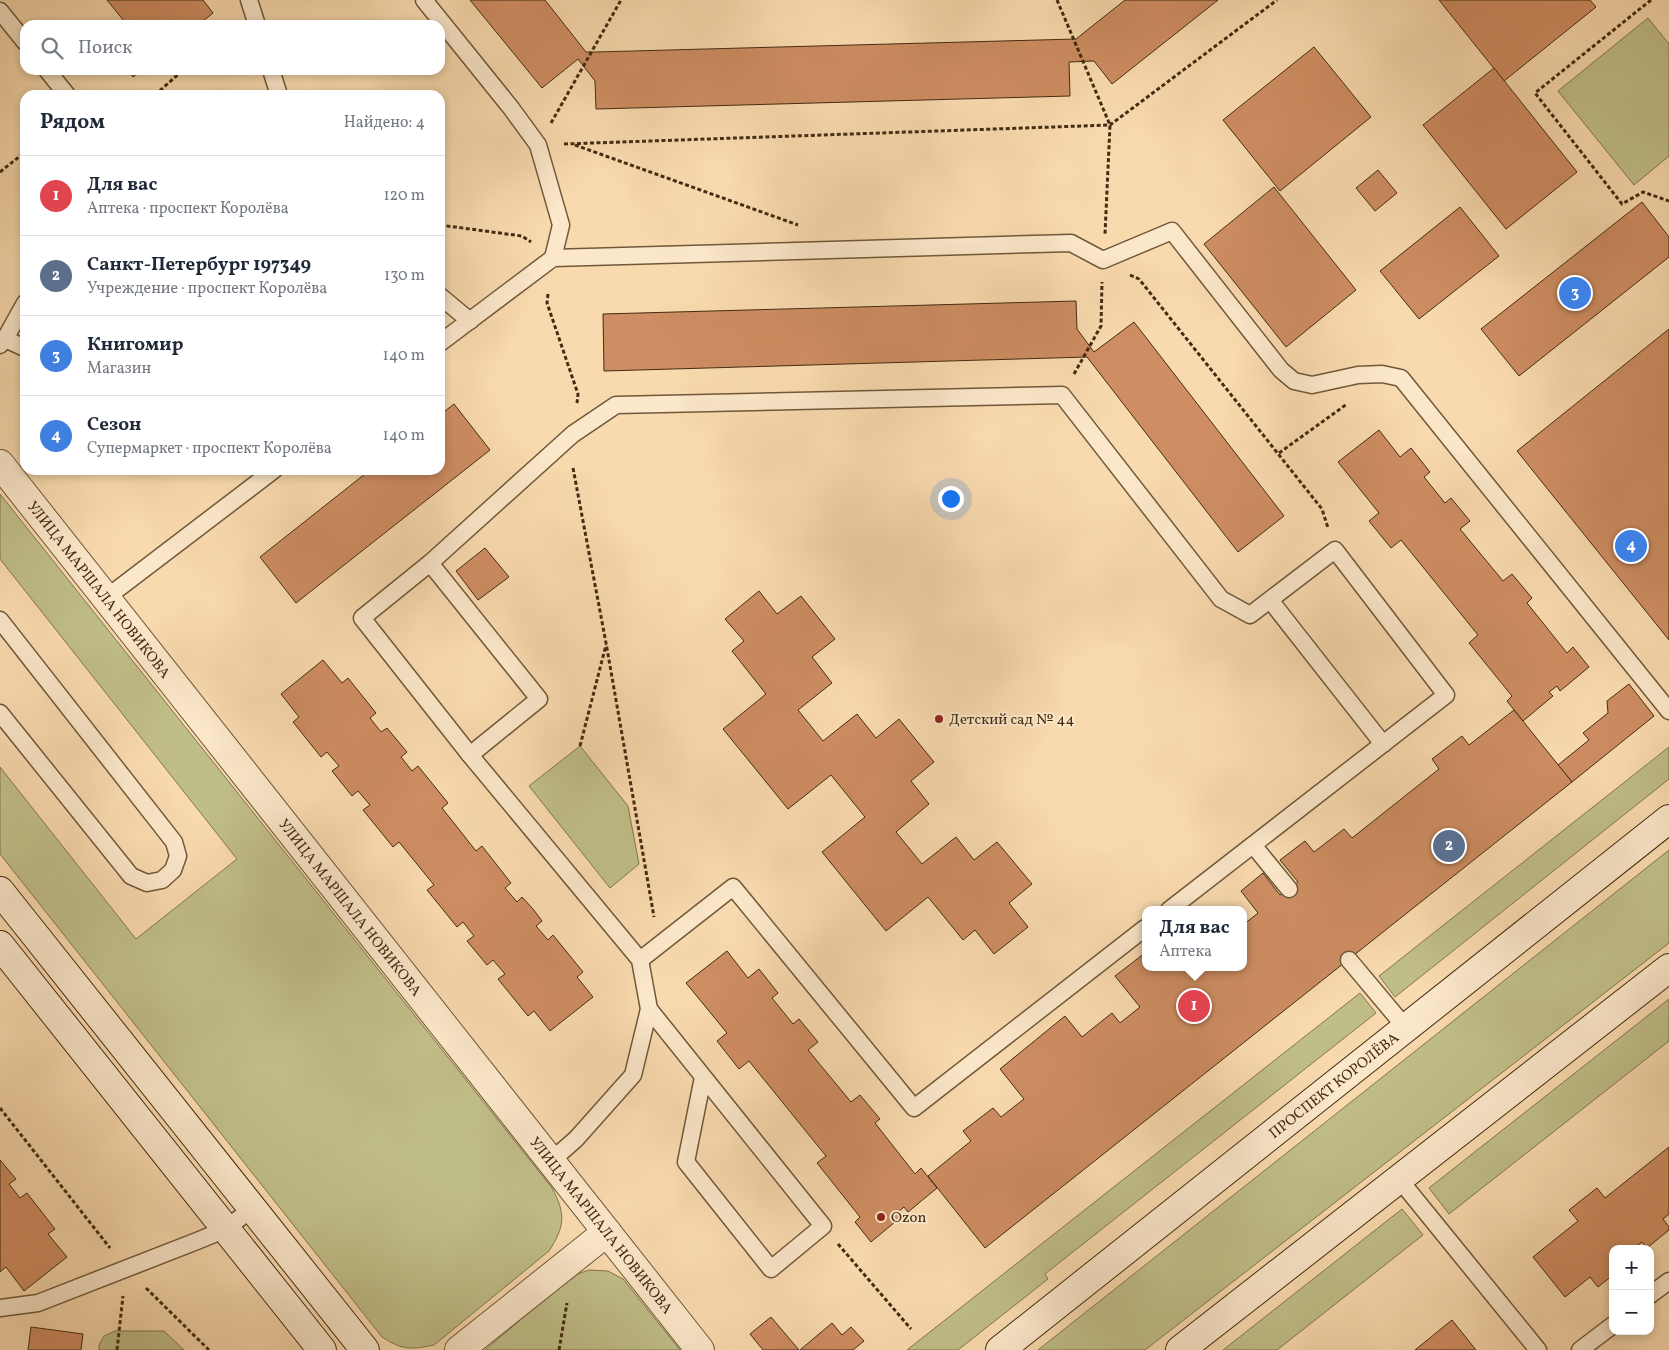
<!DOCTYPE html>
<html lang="ru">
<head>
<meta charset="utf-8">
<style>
	body { margin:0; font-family:Vollkorn,serif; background:#f6f6f7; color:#1f2937 }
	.controls { position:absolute; right:15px; bottom:15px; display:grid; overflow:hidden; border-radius:10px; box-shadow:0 2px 8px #0003 }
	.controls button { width:45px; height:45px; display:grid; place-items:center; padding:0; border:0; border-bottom:1px solid #e0e1e3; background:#fff; color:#1f2937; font:25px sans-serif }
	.you { position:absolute; left:950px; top:498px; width:18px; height:18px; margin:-12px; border:4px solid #fff; border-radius:50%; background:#1a73e8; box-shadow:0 0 0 8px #1a73e833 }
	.badge { display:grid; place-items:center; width:32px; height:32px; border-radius:50%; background:#ea580c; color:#fff; font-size:16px; font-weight:700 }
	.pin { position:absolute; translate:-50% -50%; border:2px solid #fff; box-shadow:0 1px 5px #0006 }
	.popup { position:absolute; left:1142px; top:906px; width:105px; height:65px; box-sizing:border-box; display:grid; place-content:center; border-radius:10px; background:#fff; filter:drop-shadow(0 1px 4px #0005); font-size:16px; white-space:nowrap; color:#747a83 }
	.popup b { font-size:19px; color:#1f2937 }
	.popup::after { content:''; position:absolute; left:50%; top:100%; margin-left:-10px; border:10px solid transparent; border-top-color:#fff }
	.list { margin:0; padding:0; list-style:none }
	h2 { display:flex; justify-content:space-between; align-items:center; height:65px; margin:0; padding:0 20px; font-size:21px }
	h2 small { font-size:16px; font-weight:400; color:#747a83 }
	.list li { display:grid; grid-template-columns:32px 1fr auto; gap:15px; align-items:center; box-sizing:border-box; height:80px; padding:0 20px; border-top:1px solid #e0e1e3 }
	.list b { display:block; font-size:19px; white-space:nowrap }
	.list p { margin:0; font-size:16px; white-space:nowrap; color:#747a83 }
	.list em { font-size:16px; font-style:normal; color:#747a83 }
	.icon { flex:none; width:28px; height:28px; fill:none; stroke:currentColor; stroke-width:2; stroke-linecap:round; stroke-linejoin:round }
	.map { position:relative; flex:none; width:1669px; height:1350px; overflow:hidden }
	.search { position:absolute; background:#fff; box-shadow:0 2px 8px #0003; left:20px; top:20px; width:425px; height:55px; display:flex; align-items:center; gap:12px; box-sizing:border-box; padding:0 18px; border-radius:15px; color:#747a83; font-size:19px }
	.panel { position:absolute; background:#fff; box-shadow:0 2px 8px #0003; left:20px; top:90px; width:425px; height:385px; border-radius:15px }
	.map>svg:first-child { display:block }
	.green { fill:#c0be88; stroke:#82754d }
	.building { fill:#ce8d62; stroke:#432c12 }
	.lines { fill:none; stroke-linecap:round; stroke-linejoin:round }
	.lane-casing { stroke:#705839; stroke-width:19 }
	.street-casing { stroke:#705839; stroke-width:30 }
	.secondary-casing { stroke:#432c12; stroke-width:30 }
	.path { stroke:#432c12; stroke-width:3; stroke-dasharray:4 2.5; stroke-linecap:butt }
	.lane { stroke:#fbe7ca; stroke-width:16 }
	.street { stroke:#fbe7ca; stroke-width:28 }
	.secondary { stroke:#fbe7ca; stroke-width:28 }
	.poi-dot { fill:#8f2418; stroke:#fbe7ca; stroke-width:2 }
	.labels { text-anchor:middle; stroke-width:4; stroke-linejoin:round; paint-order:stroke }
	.street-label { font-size:15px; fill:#432c12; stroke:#fbe7ca }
	.poi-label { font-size:15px; fill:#432c12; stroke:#fbe7ca; text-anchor:start }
</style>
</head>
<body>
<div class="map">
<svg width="1669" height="1350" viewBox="0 0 1669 1350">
	<rect width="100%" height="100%" fill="#f9daae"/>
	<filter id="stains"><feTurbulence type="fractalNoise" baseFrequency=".004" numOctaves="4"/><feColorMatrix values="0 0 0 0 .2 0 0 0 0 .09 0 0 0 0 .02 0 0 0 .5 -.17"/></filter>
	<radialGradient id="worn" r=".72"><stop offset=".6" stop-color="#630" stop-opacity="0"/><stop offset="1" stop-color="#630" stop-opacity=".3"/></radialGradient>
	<g class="green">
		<polygon points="1648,18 1669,44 1669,156 1634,185 1558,91"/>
		<path d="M0,494L552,1188C566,1214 565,1226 549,1251L434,1345C409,1350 403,1350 382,1337L0,854V767L136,939L237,859L0,559Z"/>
		<polygon points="580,746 628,806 639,864 610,888 529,786"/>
		<polygon points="1669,747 1669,779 1395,997 1379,976"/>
		<polygon points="1669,850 1669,943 1145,1350 1038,1350"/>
		<polygon points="1360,993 1376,1013 1045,1274 1048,1279 958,1350 907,1350"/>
		<polygon points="1669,999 1669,1041 1449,1214 1429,1188"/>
		<polygon points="1402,1209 1423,1235 1277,1350 1223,1350"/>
		<polygon points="589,1270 608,1271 623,1279 680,1350 485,1350 572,1276"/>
		<polygon points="115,1331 164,1331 184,1350 99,1350 99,1345 104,1336"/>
	</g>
	<g class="building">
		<polygon points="107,0 203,0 213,13 198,25 120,25 124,21"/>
		<polygon points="470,0 545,0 586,52 595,52 1076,39 1125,0 1218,0 1112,84 1094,61 1069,62 1070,96 596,109 595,81 578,59 542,88"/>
		<polygon points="1439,0 1590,0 1596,7 1504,81"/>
		<polygon points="1314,47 1371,117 1280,191 1223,120"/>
		<polygon points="1494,68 1577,172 1506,229 1423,125"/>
		<polygon points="128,70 142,70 133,77"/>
		<polygon points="1378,170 1397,193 1375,211 1356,188"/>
		<polygon points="1274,187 1356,290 1286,347 1204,244"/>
		<polygon points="1642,202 1669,237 1669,257 1519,376 1481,329"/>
		<polygon points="1460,207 1499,256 1419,319 1380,271"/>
		<polygon points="1076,301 1077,329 1094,352 1134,322 1284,516 1238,552 1087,357 604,371 603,314"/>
		<polygon points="1669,329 1669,640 1517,451"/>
		<polygon points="454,404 490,450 296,603 260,557 370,470 440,470 440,415"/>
		<polygon points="1379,430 1400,457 1411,448 1430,472 1424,477 1445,503 1451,498 1470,521 1460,529 1503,581 1512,574 1532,598 1527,603 1567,653 1573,647 1589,667 1560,691 1557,686 1549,692 1553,696 1523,721 1507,701 1512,696 1469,643 1478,635 1401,540 1391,548 1369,521 1379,513 1338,462"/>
		<polygon points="485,548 509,577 478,600 456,571"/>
		<polygon points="759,591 777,614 801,596 835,639 812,657 832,683 798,710 823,741 857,714 876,738 899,719 934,762 911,781 929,804 896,832 922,864 956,837 974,860 997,842 1032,884 1009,903 1028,927 994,954 975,930 963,940 928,897 886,931 822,852 865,817 831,775 788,809 723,729 766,694 732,651 744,641 725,619"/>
		<polygon points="323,660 342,683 348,678 376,713 370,718 381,732 387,728 407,752 401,757 412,771 418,766 448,803 442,808 476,851 482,846 511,883 505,888 517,902 522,897 533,909 542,921 536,926 548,940 553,935 583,972 577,977 593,997 550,1031 534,1011 528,1016 498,979 505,974 493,960 487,965 467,941 474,936 463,922 457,927 427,890 434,885 399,842 393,847 363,810 370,805 358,791 352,796 332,771 339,766 327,752 321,757 293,722 299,717 281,694"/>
		<polygon points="1629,684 1654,716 1572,782 1558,765 1589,740 1583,733 1608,713 1607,701"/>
		<polygon points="1514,710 1572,782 985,1248 928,1176 971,1141 963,1131 993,1108 1001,1117 1024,1099 1000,1069 1065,1016 1082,1037 1112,1013 1120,1023 1140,1007 1115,976 1145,953 1145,967 1243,967 1243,925 1258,913 1241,891 1263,873 1280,895 1298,882 1280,860 1305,841 1314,852 1344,829 1352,838 1439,769 1432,759 1462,736 1469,745"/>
		<polygon points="727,951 748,978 759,969 778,993 772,998 793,1024 799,1019 818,1042 808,1050 851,1102 860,1095 880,1119 875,1123 915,1174 921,1168 937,1188 908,1212 904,1207 897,1213 901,1217 871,1242 855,1222 860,1217 817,1163 826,1156 749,1061 739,1069 717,1041 727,1033 686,983"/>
		<polygon points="1669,1147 1669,1214 1663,1219 1669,1227 1669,1230 1647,1248 1642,1242 1633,1249 1613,1249 1613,1275 1598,1287 1590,1277 1565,1297 1533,1257 1578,1221 1569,1210 1597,1188 1605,1198"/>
		<polygon points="0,1160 16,1179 9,1184 20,1198 27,1193 55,1229 48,1234 67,1257 24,1291 6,1267 0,1272"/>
		<polygon points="771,1317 799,1350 763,1350 750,1334"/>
		<polygon points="1452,1320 1476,1350 1415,1350"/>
		<polygon points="832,1323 842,1335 851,1327 864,1341 853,1350 800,1350"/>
		<polygon points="31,1327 83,1334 81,1350 28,1350"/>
	</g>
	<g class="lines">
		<defs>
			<g id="lane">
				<polyline points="249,0 257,25"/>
				<polyline points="424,0 511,108 538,145 561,225 553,258"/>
				<polyline points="0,11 25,42"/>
				<polyline points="47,70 67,95"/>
				<polyline points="271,70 279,95"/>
				<polyline points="440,296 470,321"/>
				<polyline points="5,339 25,348"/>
				<polyline points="440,343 553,258 1071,243 1103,260 1172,231 1281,370 1294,381 1312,385 1358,375 1382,374 1401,378 1669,711"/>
				<polyline points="0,345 5,339 25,303"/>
				<polyline points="430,563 539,699 470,755"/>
				<polyline points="106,598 274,470"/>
				<polyline points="1270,600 1383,744"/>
				<polyline points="0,620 174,842 178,856 173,870 162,880 147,883 131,876 0,713"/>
				<polyline points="1253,845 1289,889"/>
				<polyline points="640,960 733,887 914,1108 1145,928"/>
				<polyline points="1349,960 1406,1028"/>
				<polyline points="649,1009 823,1226 771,1269 686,1162 703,1077"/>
				<polyline points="551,1161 576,1139 633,1075 649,1009 640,960 470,755 362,618 430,563 573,434 616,405 1062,395 1221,599 1250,615 1335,550 1446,695 1169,910"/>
				<polyline points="1399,1179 1538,1350"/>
				<polyline points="1650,1295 1669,1281"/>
				<polyline points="0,1308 38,1303 197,1241 226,1229 251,1209"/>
				<polyline points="1580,1350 1613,1325"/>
			</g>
			<g id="street">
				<path id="s1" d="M0,464L700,1350"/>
				<polyline points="459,1350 607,1232"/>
			</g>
			<g id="secondary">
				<polyline points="0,891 365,1350"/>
				<polyline points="0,945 322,1350"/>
				<path id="s2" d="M1000,1350L1669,819"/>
				<polyline points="1180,1350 1669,968"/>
			</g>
		</defs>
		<use href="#lane" class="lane-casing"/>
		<use href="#street" class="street-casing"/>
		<use href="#secondary" class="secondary-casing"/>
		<g class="path">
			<polyline points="1057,0 1110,125 1105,234"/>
			<polyline points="1651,0 1535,93 1622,204 1643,192 1669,201"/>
			<polyline points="155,95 183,70"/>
			<polyline points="551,123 621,0"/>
			<polyline points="564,144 1110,125 1277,0"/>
			<polyline points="575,145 798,225"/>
			<polyline points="0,172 25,152"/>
			<polyline points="440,225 522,236 531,242"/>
			<polyline points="1130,275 1139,279 1322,509 1328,528"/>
			<polyline points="548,294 547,303 578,394 577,403"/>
			<polyline points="1074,374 1101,326 1102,282"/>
			<polyline points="1279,453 1347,404"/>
			<polyline points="573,468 606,643 654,917"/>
			<polyline points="580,746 606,645"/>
			<polyline points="0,1108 110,1248"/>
			<polyline points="838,1244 911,1329"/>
			<polyline points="146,1288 209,1350"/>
			<polyline points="117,1350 123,1296"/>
			<polyline points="559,1350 567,1303"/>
		</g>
		<use href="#lane" class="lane"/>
		<use href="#street" class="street"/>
		<use href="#secondary" class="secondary"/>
	</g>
	<g class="poi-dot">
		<circle cx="939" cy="719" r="5"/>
		<circle cx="881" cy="1217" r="5"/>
	</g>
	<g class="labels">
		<g class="street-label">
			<text dy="5" stroke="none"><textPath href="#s1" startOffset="160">УЛИЦА МАРШАЛА НОВИКОВА</textPath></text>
			<text dy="5" stroke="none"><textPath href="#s1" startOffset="565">УЛИЦА МАРШАЛА НОВИКОВА</textPath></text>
			<text dy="5" stroke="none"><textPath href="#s2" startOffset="426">ПРОСПЕКТ КОРОЛЁВА</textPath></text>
			<text dy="5" stroke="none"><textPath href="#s1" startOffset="970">УЛИЦА МАРШАЛА НОВИКОВА</textPath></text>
		</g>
		<g class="poi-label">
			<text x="949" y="724">Детский сад № 44</text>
			<text x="891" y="1222">Ozon</text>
		</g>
	</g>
	<rect width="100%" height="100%" filter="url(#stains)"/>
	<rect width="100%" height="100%" fill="url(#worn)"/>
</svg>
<div class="controls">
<button>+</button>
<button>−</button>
</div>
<div class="you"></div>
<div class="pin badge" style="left:1194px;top:1006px;background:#e0444e">1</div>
<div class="popup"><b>Для вас</b>Аптека</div>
<div class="pin badge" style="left:1449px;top:846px;background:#5c6f8a">2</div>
<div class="pin badge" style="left:1575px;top:293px;background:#3f7fe0">3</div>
<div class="pin badge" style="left:1631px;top:546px;background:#3f7fe0">4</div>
<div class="search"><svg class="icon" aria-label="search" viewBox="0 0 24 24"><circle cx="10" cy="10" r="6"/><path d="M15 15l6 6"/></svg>Поиск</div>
<section class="panel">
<h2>Рядом<small>Найдено: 4</small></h2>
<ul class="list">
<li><span class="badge" style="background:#e0444e">1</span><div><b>Для вас</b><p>Аптека · проспект Королёва</p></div><em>120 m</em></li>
<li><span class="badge" style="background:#5c6f8a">2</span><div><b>Санкт-Петербург 197349</b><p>Учреждение · проспект Королёва</p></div><em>130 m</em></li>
<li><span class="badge" style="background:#3f7fe0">3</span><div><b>Книгомир</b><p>Магазин</p></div><em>140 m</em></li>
<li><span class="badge" style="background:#3f7fe0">4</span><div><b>Сезон</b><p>Супермаркет · проспект Королёва</p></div><em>140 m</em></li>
</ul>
</section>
</div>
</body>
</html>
